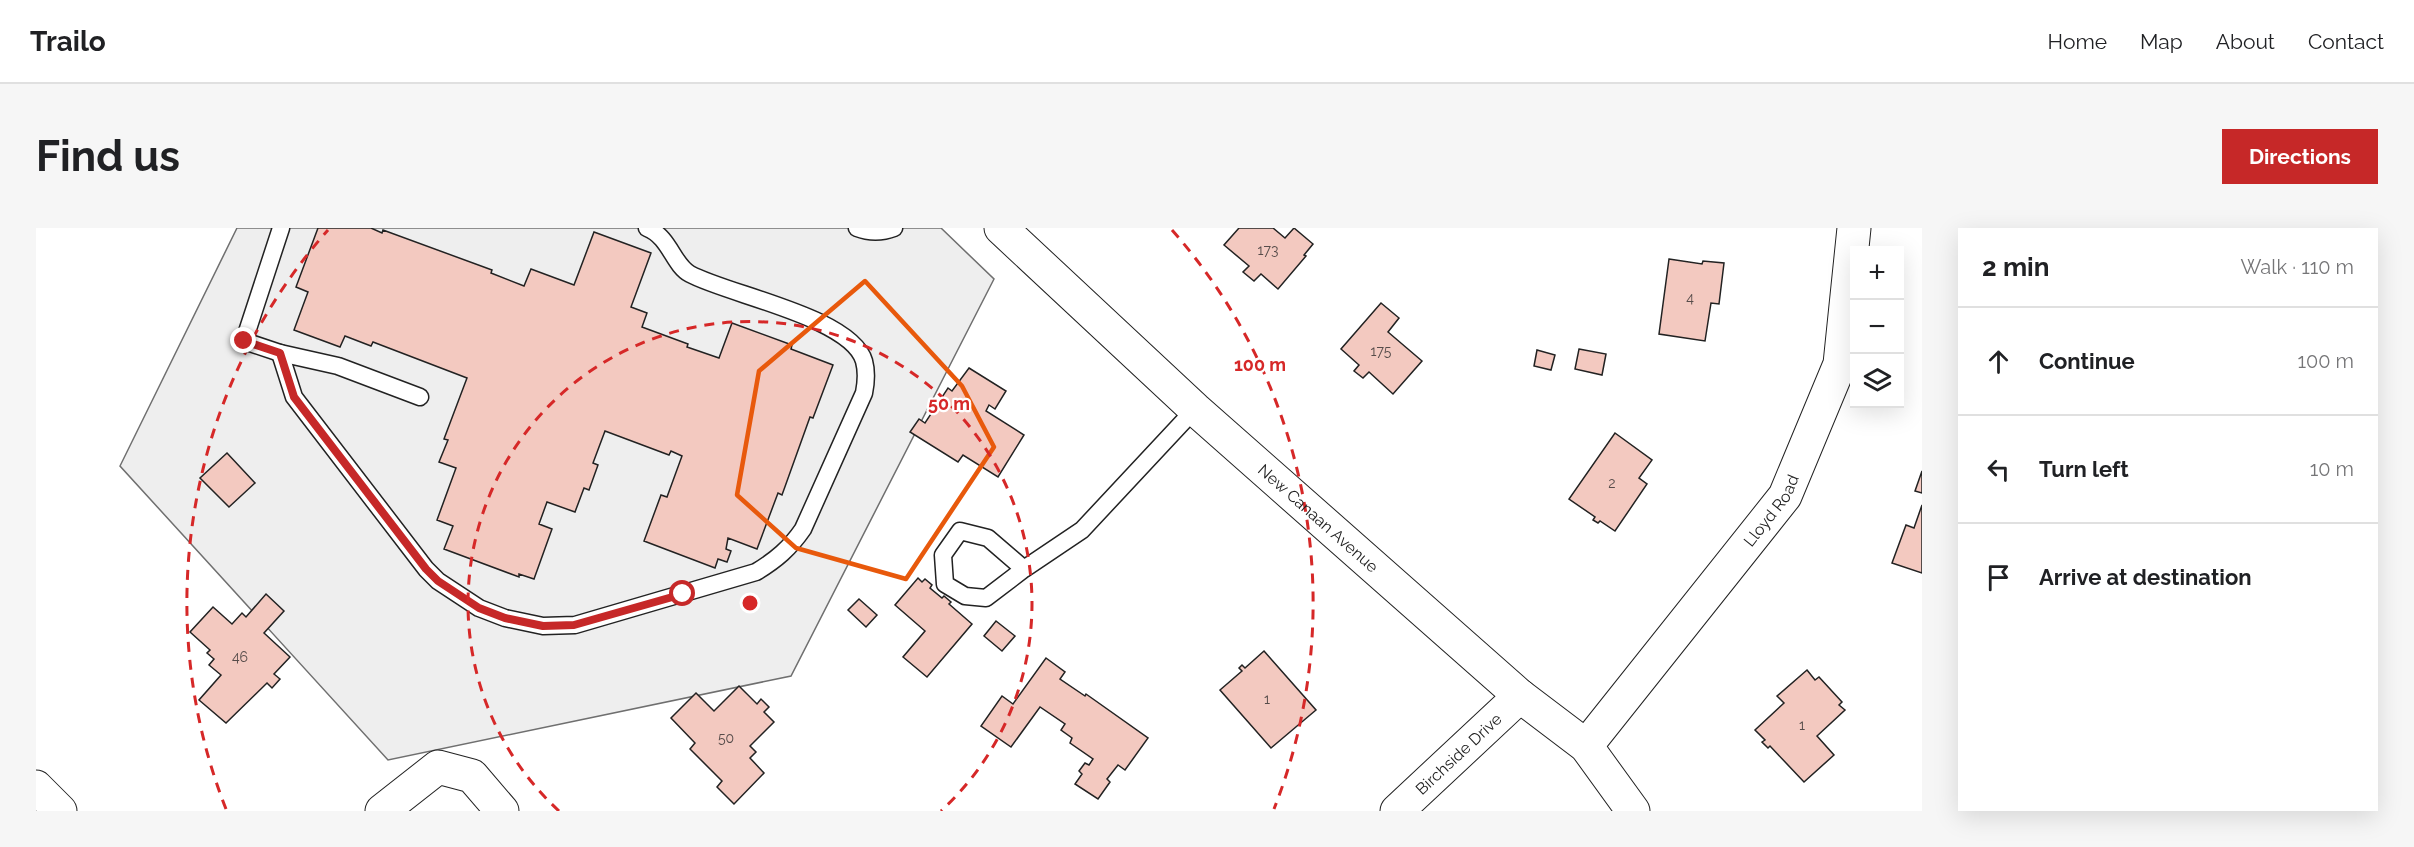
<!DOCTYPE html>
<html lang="en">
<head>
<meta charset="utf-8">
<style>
	body { margin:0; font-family:Raleway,sans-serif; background:#f6f6f6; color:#202124 }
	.controls { position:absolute; right:18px; top:18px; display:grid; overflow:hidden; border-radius:0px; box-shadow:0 6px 24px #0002 }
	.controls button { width:54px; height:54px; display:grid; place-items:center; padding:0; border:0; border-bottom:2px solid #e0e0e0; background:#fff; color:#202124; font:30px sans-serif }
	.stop { position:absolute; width:18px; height:18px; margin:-14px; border:4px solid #c62828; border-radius:50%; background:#fff }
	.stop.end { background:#c62828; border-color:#fff; box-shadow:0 2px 6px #0008 }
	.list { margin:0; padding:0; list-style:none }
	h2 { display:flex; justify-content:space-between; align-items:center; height:78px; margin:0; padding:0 24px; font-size:26px }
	h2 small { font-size:20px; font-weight:400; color:#757577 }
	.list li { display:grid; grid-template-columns:39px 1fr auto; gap:18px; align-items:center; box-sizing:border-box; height:108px; padding:0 24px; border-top:2px solid #e0e0e0 }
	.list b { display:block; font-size:22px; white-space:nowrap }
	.list em { font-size:20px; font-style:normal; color:#757577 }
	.icon { flex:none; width:33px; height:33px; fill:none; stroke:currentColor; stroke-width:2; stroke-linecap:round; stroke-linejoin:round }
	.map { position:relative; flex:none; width:1886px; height:583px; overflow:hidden; border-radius:0px }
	header { display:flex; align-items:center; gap:36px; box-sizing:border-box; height:84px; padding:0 30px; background:#fff; border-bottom:2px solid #e0e0e0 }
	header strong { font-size:28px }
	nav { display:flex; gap:33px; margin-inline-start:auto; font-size:21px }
	.intro { display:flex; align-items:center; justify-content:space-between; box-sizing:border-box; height:144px; padding:0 36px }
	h1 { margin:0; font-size:42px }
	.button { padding:15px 27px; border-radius:0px; background:#c62828; color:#fff; font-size:21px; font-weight:700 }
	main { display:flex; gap:36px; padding:0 36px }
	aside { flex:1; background:#fff; border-radius:0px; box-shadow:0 6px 24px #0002 }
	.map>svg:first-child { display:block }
	.green { fill:#eee; stroke:#6f6f6f; stroke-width:1.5 }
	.building { fill:#f3c9c0; stroke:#222; stroke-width:1.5 }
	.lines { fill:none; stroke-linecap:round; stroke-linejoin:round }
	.service-casing { stroke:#222; stroke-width:19 }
	.minor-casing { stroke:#222; stroke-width:35 }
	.primary-casing { stroke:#222; stroke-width:35 }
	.service { stroke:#fff; stroke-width:16 }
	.minor { stroke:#fff; stroke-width:33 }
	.primary { stroke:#fff; stroke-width:33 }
	.route { stroke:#c62828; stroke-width:8 }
	.marked { fill:none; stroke:#e8590c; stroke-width:4.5; stroke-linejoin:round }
	.ring { fill:none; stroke:#d62828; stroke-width:3; stroke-dasharray:10 8 }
	.labels { text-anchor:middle; stroke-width:4.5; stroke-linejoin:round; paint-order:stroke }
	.number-label { font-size:14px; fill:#564c4a }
	.street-label { font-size:16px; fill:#222; stroke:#fff }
	.centre { fill:#d62828; stroke:#fff; stroke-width:3 }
	.ring-label { font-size:18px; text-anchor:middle; font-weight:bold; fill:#d62828; stroke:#fff; stroke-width:4.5; stroke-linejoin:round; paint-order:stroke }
</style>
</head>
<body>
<header>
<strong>Trailo</strong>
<nav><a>Home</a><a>Map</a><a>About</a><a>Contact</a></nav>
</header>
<div class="intro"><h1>Find us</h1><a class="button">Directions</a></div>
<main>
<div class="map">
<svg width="1886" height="583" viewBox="0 0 1886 583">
	<rect width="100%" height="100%" fill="#fff"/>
	<polygon class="green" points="201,0 905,0 958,51 755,448 352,532 84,238"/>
	<g class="building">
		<polygon points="282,0 335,0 346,5 347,2 456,42 455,45 488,58 495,41 538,57 558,4 615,25 595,79 611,85 606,99 652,116 651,119 683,130 696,95 756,117 755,121 797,137 777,190 774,189 746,267 742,265 721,321 692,310 690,321 695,323 691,334 682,331 679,340 608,313 625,267 631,269 646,228 635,223 633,227 569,203 557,235 562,237 553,262 548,260 539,284 511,274 503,296 516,301 498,351 483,346 483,349 408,321 417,298 401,292 420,240 403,234 412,212 408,211 431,150 337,114 335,118 309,108 304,119 258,102 272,64 260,59"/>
		<polygon points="1203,0 1237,0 1249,10 1258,0 1277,16 1268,27 1270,28 1242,61 1225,46 1218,53 1207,44 1213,38 1188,17"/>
		<polygon points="1633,31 1666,36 1667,33 1688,35 1683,76 1675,75 1669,113 1623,106"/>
		<polygon points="1345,75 1363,90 1352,104 1386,133 1357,166 1333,144 1327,150 1318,143 1323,137 1305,121"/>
		<polygon points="1543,121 1570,126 1566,147 1539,141"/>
		<polygon points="1501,122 1519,127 1515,142 1498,138"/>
		<polygon points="933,140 970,163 959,181 953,177 950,183 988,207 962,249 927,227 922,234 874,204 883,191 889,195 912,160 916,163"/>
		<polygon points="1579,205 1616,232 1603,250 1611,256 1579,303 1564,293 1562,295 1557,292 1559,289 1533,271"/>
		<polygon points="191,225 219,255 193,279 164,250"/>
		<polygon points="1886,243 1886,265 1879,263"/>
		<polygon points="1886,277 1886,345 1856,335 1870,297 1878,300"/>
		<polygon points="882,350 886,354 889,351 896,357 894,360 906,370 908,368 915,374 913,376 936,396 891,449 867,429 889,403 859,377"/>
		<polygon points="230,366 248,383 228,405 254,429 238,446 244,451 236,460 231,455 190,495 163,472 185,447 173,437 178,431 171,425 174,422 154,404 177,379 196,396 206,385 210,389"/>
		<polygon points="823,371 841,387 830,399 812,382"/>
		<polygon points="960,393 979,408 966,423 948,408"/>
		<polygon points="1228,423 1280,482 1235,520 1184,462 1206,443 1203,440 1206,437 1209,440"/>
		<polygon points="1010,430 1029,444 1024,451 1049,468 1050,466 1112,510 1089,542 1082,537 1071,551 1074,554 1062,571 1039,556 1046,546 1043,543 1049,535 1053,537 1057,531 1034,515 1036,510 1025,502 1029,496 1004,479 975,519 945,498 966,468 977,476"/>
		<polygon points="1771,442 1779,452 1783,449 1806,474 1803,477 1809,482 1781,508 1798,527 1768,554 1734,518 1732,520 1726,514 1729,512 1719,502 1748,475 1741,468"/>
		<polygon points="703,458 721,476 725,471 733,479 728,484 738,494 714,518 720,524 714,530 728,545 698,576 681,559 686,553 654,521 659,515 635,490 660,465 678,483"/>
	</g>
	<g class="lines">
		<defs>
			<g id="service">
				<polyline points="245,0 208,113 244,125 302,138 384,169"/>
				<path d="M821,0C834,5 845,5 858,0"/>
				<path d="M244,125L258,169L390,341L402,353L443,380L469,390L507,398L539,397L720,344C740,332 754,320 767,301L828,165C830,155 831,144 828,133C815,89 693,67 654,46C637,37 634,9 611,0"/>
				<polyline points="988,341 952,310 924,303 907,327 909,356 929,368 950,370 988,341 1046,302 1159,181"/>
			</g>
			<g id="minor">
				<path id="s1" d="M1550,518L1749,268L1804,136L1818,0"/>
				<polyline points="0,559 24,583"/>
				<polyline points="346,583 402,539 436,548 466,583"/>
				<path id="s2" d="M1361,583L1484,468"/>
			</g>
			<g id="primary">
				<path id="s3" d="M965,0L1159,181L1484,468L1550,518L1597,583"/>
			</g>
		</defs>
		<use href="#service" class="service-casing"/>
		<use href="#minor" class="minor-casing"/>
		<use href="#primary" class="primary-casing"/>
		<use href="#service" class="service"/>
		<use href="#minor" class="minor"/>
		<use href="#primary" class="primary"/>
	</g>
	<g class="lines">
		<polyline class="route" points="208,113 244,125 258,169 390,341 402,353 443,380 469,390 507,398 538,397 647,366"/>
	</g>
	<path class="marked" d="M829,53L926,158L958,219L870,351L760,320L701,267L723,143Z"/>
	<g class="ring">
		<path d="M523 583A282 282 0 1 1 905 583"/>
		<path d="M190 581A563 563 0 0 1 292 2M1136 2A563 563 0 0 1 1238 581"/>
	</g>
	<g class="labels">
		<g class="number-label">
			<text x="1232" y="27">173</text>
			<text x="1654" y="75">4</text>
			<text x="1345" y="128">175</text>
			<text x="1576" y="260">2</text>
			<text x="204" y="434">46</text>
			<text x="1231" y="476">1</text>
			<text x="1766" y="502">1</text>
			<text x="690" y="515">50</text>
		</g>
		<g class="street-label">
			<text dy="6" stroke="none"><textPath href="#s1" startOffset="300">Lloyd Road</textPath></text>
			<text dy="6" stroke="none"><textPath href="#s3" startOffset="430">New Canaan Avenue</textPath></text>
			<text dy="6" stroke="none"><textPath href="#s2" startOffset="84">Birchside Drive</textPath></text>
		</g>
	</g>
	<circle cx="714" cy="375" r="9" class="centre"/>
	<g class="ring-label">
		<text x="1224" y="143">100 m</text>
		<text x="913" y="182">50 m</text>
	</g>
</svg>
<div class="controls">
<button>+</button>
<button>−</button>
<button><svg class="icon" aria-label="layers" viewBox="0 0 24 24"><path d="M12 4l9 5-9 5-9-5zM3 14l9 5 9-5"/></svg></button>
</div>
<div class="stop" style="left:647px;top:366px"></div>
<div class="stop end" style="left:208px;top:113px"></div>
</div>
<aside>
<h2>2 min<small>Walk · 110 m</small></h2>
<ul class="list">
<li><svg class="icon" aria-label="ahead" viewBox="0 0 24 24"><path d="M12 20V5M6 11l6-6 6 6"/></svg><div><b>Continue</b></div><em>100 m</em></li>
<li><svg class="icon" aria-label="left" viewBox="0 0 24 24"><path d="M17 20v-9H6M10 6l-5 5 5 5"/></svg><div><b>Turn left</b></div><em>10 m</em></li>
<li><svg class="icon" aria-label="arrive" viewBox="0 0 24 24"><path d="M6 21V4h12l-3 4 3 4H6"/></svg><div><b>Arrive at destination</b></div></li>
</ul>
</aside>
</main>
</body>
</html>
